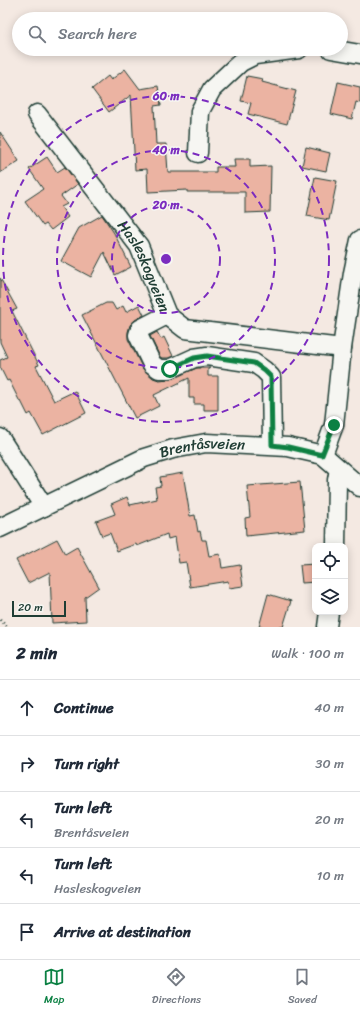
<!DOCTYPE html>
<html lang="en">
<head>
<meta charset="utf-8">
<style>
	body { margin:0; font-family:Sriracha,sans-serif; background:#f2f2f3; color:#1f2937 }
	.controls { position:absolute; right:12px; bottom:12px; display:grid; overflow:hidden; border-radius:8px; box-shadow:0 2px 10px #0003 }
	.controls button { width:36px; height:36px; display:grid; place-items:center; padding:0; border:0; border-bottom:1px solid #e0e1e3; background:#fff; color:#1f2937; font:20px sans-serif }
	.scale { position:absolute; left:12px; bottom:10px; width:54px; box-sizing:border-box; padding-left:4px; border:2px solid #1f3d34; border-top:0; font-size:11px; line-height:14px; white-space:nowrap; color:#1f3d34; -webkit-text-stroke:3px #f6f6f2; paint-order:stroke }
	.stop { position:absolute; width:12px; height:12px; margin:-9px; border:3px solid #0b8043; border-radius:50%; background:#fff }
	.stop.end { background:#0b8043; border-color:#fff; box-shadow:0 1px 4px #0008 }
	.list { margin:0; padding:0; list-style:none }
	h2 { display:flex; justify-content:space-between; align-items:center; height:52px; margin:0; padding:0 16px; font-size:17px }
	h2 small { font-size:13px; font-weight:400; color:#747a83 }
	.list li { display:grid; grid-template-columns:26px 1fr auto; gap:12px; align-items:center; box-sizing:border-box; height:56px; padding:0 16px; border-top:1px solid #e0e1e3 }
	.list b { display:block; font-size:15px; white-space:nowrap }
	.list p { margin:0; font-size:13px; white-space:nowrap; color:#747a83 }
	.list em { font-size:13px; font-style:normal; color:#747a83 }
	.icon { flex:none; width:22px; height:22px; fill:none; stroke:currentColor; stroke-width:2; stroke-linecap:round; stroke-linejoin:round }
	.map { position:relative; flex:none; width:360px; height:627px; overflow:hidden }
	.search { position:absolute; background:#fff; box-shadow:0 2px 10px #0003; left:12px; right:12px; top:12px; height:44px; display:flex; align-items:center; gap:10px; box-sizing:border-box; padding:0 14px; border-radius:22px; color:#747a83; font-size:15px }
	.sheet { height:332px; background:#fff }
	nav { display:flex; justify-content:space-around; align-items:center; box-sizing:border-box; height:56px; border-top:1px solid #e0e1e3; background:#fff; font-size:11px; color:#747a83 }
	nav a { display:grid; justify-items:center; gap:2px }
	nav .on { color:#0b8043 }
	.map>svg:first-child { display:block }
	.building { fill:#ebb3a2; stroke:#1f3d34 }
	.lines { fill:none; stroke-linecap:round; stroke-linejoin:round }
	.minor-casing { stroke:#1f3d34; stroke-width:21 }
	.path { stroke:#1f3d34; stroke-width:2.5; stroke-dasharray:1 3; stroke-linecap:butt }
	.minor { stroke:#f6f6f2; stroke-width:18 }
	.route { stroke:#0b8043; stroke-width:5 }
	.ring { fill:none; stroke:#7b2cbf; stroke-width:2; stroke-dasharray:7 5 }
	.labels { text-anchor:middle; stroke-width:3; stroke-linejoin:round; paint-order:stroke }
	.street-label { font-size:15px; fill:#1f3d34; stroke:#f6f6f2 }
	.centre { fill:#7b2cbf; stroke:#f6f6f2; stroke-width:2 }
	.ring-label { font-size:12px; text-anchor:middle; font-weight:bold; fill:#7b2cbf; stroke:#f6f6f2; stroke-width:3; stroke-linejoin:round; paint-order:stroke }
</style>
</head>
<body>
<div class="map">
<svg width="360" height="627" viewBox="0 0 360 627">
	<rect width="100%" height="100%" fill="#f4e9e2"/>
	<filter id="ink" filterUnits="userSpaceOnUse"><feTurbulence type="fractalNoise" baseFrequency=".025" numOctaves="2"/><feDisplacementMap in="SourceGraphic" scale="8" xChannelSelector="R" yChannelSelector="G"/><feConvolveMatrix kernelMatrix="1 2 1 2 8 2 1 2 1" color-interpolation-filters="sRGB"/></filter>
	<g filter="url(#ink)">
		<g class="building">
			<polygon points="125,69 140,89 158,86 161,105 154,106 156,144 166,144 168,172 216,172 216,167 235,167 234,159 250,159 250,167 271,166 270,212 245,213 245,192 187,192 187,190 148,192 147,169 135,170 131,95 109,112 92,89 108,76 111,80"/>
			<polygon points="247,76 263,79 262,82 296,91 287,124 248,114 251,103 241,101"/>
			<polygon points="338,82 360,87 360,103 356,102 352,119 331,114"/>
			<polygon points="0,132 19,161 0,173"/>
			<polygon points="306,147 330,153 326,171 302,166"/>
			<polygon points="47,157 57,172 65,167 78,184 61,196 67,204 61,207 68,217 51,230 46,224 43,226 25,201 43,189 29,169"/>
			<polygon points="315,177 337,181 329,220 307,216"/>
			<polygon points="102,215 114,233 131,267 115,275 104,252 91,277 61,261 79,228"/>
			<polygon points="0,278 17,309 12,311 39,365 36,366 54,401 75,391 86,413 43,435 31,413 28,415 21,401 20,402 9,380 7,381 0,367 0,360 7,357 0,342"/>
			<polygon points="106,303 112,303 116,310 123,306 126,312 139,305 144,315 135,320 130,325 128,332 128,339 143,369 153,378 159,380 170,379 197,368 210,368 208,369 208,376 218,376 218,410 204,410 204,404 194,404 194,398 189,398 189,378 154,395 159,406 135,418 82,315"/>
			<polygon points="157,332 161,339 164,337 173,356 168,358 162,358 160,357 150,336"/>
			<polygon points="183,473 190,516 195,515 198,532 200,531 202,540 206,540 209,556 220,554 222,568 240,565 243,586 229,588 228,581 190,587 186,562 179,563 175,537 168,539 167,534 137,546 136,544 117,551 110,533 102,536 96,521 115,514 111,504 127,497 130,505 157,499 155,487 161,486 160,477"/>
			<polygon points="300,482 305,530 246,536 245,518 250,517 247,486"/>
			<polygon points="57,539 65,554 77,547 99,587 85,597 86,621 52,623 50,572 28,583 16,560"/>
			<polygon points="315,564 315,582 302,583 300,565"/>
			<polygon points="268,594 291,601 283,627 259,627"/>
		</g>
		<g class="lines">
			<defs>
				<g id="minor">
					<polyline points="331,49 360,54"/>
					<path id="s1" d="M37,114L139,246L167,315L185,329L342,348"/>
					<polyline points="198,153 200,111 212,89 241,62 255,55 299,49"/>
					<polyline points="167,315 140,329 138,335 152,364 159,369 170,369 194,358 207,356 254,363 264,370 271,377 272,445"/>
					<polyline points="0,438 44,507"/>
					<polyline points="323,455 334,425 342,348 353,273 360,240"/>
					<path id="s2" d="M0,528L144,458L173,449L206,443L288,447L323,455L360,487"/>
					<polyline points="336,546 337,480 339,469"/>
					<polyline points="327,627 329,612"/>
				</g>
			</defs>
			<use href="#minor" class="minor-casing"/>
			<polyline class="path" points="0,620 8,627"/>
			<use href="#minor" class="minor"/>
		</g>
	</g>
	<g class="lines" filter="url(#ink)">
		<polyline class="route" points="170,369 194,358 207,356 254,363 264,370 271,377 272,445 288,447 322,455 334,425"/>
	</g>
	<g class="ring">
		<circle cx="166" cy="259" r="54"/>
		<circle cx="166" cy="259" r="109"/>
		<circle cx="166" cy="259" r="163"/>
	</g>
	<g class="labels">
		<g class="street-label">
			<text dy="5" stroke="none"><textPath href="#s1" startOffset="187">Hasleskogveien</textPath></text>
			<text dy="5" stroke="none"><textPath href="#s2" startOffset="220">Brentåsveien</textPath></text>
		</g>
	</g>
	<circle cx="166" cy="259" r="6" class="centre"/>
	<g class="ring-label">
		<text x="166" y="100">60 m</text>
		<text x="166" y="154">40 m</text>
		<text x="166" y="209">20 m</text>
	</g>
</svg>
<div class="controls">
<button><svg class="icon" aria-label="locate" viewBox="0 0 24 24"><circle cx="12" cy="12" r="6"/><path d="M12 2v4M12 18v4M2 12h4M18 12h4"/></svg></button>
<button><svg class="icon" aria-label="layers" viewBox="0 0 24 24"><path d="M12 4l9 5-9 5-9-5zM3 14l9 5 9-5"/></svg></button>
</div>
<div class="scale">20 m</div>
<div class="stop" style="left:170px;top:369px"></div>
<div class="stop end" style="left:334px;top:425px"></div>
<div class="search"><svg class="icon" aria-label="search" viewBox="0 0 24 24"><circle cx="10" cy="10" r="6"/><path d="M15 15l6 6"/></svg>Search here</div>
</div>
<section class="sheet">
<h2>2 min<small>Walk · 100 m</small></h2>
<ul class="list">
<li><svg class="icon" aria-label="ahead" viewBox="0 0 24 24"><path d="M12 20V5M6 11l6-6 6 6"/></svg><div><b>Continue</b></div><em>40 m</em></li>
<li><svg class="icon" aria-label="right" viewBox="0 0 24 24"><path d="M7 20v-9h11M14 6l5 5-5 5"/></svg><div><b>Turn right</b></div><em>30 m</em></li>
<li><svg class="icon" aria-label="left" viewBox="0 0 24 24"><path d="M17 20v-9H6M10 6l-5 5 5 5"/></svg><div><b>Turn left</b><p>Brentåsveien</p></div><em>20 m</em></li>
<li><svg class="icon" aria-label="left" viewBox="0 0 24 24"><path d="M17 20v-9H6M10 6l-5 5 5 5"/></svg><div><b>Turn left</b><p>Hasleskogveien</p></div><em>10 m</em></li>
<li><svg class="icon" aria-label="arrive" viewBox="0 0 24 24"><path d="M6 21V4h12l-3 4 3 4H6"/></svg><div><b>Arrive at destination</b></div></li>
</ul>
</section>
<nav>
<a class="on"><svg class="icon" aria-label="map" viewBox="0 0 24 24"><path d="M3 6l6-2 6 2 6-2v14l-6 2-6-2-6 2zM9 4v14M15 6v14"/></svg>Map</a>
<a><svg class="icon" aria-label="directions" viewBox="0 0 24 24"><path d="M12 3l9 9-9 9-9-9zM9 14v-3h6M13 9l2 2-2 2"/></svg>Directions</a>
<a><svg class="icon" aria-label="saved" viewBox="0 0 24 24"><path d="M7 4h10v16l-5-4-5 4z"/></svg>Saved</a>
</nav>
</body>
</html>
